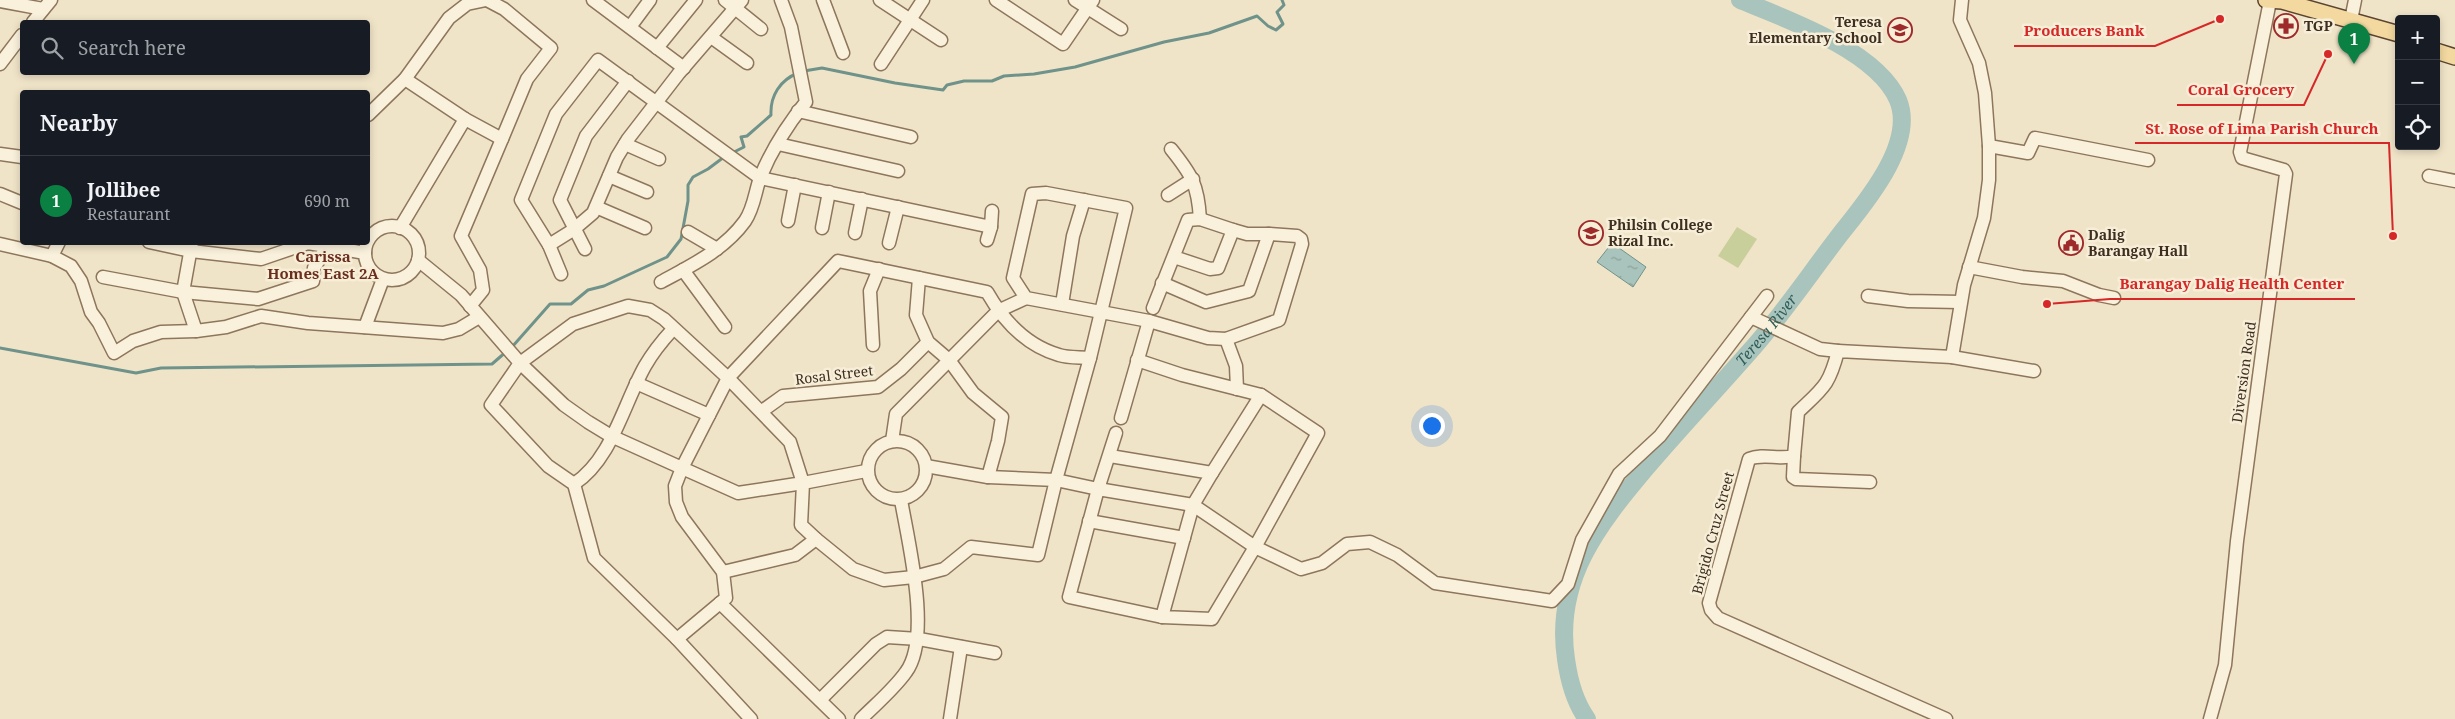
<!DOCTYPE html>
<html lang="en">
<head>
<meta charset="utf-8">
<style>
	body { margin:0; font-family:"Noto Serif",serif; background:#242831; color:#f1f3f6 }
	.controls { position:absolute; right:15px; top:15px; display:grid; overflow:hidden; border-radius:5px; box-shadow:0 2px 8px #0003 }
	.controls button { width:45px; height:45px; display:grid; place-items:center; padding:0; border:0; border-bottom:1px solid #363941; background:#171b24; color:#f1f3f6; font:25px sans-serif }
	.you { position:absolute; left:1431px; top:425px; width:18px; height:18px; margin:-12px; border:4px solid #fff; border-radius:50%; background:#1a73e8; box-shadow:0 0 0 8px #1a73e833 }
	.badge { display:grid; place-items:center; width:32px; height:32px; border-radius:50%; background:#0b8043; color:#fff; font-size:16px; font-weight:700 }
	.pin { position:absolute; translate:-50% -41px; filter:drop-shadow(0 1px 2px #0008) }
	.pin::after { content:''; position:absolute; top:26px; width:18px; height:15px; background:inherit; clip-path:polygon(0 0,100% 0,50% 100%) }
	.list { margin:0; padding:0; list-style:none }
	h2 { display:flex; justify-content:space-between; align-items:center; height:65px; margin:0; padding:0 20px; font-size:21px }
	h2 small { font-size:16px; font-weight:400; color:#9ea1a6 }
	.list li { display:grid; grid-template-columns:32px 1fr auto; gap:15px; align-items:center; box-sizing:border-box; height:90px; padding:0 20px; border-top:1px solid #363941 }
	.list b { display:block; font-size:19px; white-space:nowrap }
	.list p { margin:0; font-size:16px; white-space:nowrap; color:#9ea1a6 }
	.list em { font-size:16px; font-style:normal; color:#9ea1a6 }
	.icon { flex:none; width:28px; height:28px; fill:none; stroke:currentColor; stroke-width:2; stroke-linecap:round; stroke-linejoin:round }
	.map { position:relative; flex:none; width:2455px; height:719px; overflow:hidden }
	.search { position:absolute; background:#171b24; box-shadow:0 2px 8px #0003; left:20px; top:20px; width:350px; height:55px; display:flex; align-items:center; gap:12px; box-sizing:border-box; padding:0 18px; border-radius:5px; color:#9ea1a6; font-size:19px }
	.panel { position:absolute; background:#171b24; box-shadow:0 2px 8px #0003; left:20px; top:90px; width:350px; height:155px; border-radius:5px }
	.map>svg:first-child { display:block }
	.grass { fill:#c9cf9b }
	.water { fill:url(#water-ripples); stroke:#6f938a }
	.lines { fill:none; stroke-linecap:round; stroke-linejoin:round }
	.stream { stroke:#6f938a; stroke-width:3 }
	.river { stroke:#a9c4bc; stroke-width:18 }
	.minor-casing { stroke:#8d765c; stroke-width:15 }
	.major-casing { stroke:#5b4430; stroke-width:18 }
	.minor { stroke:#faf1dc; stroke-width:12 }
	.major { stroke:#f3d9a0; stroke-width:15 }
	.labels { text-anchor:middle; stroke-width:5; stroke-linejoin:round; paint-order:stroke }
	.poi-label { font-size:14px; font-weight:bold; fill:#3d2e20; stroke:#f7eed8; text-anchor:start }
	.street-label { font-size:14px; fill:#3d2e20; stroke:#f7eed8 }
	.neighbourhood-label { font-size:15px; font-weight:bold; fill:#6b2e1e; stroke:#f7eed8 }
	.water-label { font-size:15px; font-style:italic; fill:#2f5d5a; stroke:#f7eed8 }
	.leader { fill:none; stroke:#d62828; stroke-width:2 }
	.callout-dot { fill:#d62828; stroke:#f7eed8; stroke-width:2 }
	.callout-label { font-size:15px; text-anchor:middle; font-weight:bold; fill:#d62828; stroke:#f7eed8; stroke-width:5; stroke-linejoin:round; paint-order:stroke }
</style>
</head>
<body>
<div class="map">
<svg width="2455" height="719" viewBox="0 0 2455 719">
	<defs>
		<pattern id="water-ripples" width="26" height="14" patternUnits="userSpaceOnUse" patternTransform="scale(1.25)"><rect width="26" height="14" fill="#a9c4bc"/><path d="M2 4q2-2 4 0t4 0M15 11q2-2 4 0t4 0" fill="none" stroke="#8ba098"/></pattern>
	</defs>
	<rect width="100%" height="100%" fill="#f0e4c8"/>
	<polygon class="grass" points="1737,227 1757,239 1738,268 1718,256"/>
	<polygon class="water" points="1612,243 1646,267 1633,287 1597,262"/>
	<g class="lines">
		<g class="stream">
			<polyline points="804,71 822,68 895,83 943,90 947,85 964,81 992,81 1004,76 1034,74 1075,67 1164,42 1209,33 1257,16 1268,26 1276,30 1283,24 1277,12 1284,5 1282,0"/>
			<path d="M732,153L744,147L741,137L747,136L771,115C770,96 780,80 798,73"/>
			<polyline points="512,347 550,304 571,304 588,290 604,286 667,257 681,239 688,201 688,185 693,177 708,169 724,157"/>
			<polyline points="0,348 136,373 161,368 492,364 507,351"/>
		</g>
		<path class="river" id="s1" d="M1587,719C1574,701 1569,681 1566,659C1554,580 1598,525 1646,468C1680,428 1716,390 1751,350C1784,313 1811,272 1842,232C1866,202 1916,143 1898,100C1877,51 1787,19 1740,0"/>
		<defs>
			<g id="minor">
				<polyline points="593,0 684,68"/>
				<polyline points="725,0 761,29"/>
				<polyline points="742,0 679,73 628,139 617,157 593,213 573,230 549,245 521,200 556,114 598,60 760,178 991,227 992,211"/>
				<polyline points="823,0 843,53"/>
				<polyline points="880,0 941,40"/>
				<polyline points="996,0 1063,44 1093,0"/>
				<polyline points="1075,0 1121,29"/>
				<polyline points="0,1 43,9"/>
				<polyline points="2351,20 2355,0"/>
				<polyline points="33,22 51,0"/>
				<polyline points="630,27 650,0"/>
				<polyline points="711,37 747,63"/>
				<polyline points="657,48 696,0"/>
				<polyline points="0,64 22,35"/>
				<polyline points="881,64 923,0"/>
				<polyline points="405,79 465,119 502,139 527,79 551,48 504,9 487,0"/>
				<polyline points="798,111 911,137"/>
				<polyline points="368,115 405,79 449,18 467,4 486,0"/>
				<polyline points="625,144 659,159"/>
				<polyline points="778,144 898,171"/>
				<polyline points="1989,146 2028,153 2035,138 2148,160"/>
				<path d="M1171,149C1192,175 1198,185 1200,219"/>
				<polyline points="0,154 22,157"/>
				<polyline points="609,176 647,192"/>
				<polyline points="2429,176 2455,181"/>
				<polygon points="1046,193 1126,208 1101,312 1026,298 1013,278 1032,194"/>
				<polyline points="0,194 22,203"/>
				<polyline points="1168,195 1193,179"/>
				<polyline points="596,207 645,228"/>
				<polyline points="788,221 795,185"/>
				<circle cx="392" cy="253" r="27"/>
				<polyline points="400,228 465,119"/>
				<polyline points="822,228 829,192"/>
				<polyline points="1233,230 1247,234 1269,234"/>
				<polyline points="688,232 717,249"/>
				<polyline points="855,233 862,199"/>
				<polyline points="987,240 991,227"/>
				<polyline points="149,242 191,251 261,259 308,243 365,253"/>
				<polyline points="192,242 183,292 196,331"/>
				<polyline points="889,243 898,207"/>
				<polyline points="0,244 52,256 71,266 81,281 91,312 99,323 114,353 133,341 161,332 196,331 226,327 261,316 308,323 443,333 459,329 479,317"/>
				<polyline points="549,245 561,274"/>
				<polyline points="585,249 560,200 586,136 628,81"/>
				<polyline points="52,256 59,242"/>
				<polyline points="418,260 461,295 520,363 491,405 548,466 574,484 594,558 677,639 751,719"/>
				<polyline points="1969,267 2022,277 2063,281 2099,295 2114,298"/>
				<polyline points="683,270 725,327"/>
				<polyline points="103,277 183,292 258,299 313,281 314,268 330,242"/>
				<polyline points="919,278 916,315 928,342 949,360 973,393 1002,417 998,441 988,477"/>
				<path d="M661,282C692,265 724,250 745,221C754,208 755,192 760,178C771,151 788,124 806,102L791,27L781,0"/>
				<polyline points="1868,296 1908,301 1960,302"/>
				<polyline points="1062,304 1073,236 1084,200"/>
				<polyline points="470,306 483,290 480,270 461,236 502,139"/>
				<polyline points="1153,308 1188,220 1200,219 1233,230 1218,268 1210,269 1174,257"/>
				<polyline points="1751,317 1820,349 1838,351"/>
				<polyline points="365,327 383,279"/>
				<polyline points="1226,339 1236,366 1237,389"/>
				<polyline points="873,345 870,291 879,269"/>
				<polyline points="1952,357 2034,371"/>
				<polyline points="1090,358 1056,480 1098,489 1116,433"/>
				<polyline points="636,383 709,415"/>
				<polyline points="1261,395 1318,433 1255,547 1212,619 1162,617 1193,505 1255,547 1301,569 1322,563 1347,544 1370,542 1397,555 1435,583 1552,601 1568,584 1582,540 1619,474 1660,436 1767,296"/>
				<polyline points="762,411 783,396 878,387 901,369 928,342"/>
				<polyline points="1121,418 1149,321"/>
				<circle cx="897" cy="470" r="29"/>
				<polyline points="892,441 896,414 998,311 1026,298"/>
				<polyline points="1110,456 1212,473 1261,395 1182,375 1137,360"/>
				<polyline points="1794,456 1793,477 1796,479 1870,482"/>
				<path d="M574,484C612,459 623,405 645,366C653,352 662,341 673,329"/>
				<polyline points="1089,521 1184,538"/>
				<polyline points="816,539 801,525 803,483 866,471"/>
				<polyline points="723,572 795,555 816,539 853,569 884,580 914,577 944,569 971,547 1038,555 1056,480 988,477 926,466"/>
				<polyline points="720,603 839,719"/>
				<polyline points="1162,617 1069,597 1098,489 1193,505 1212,473"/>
				<path d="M677,639L726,598L723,572L682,517L676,502L675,486L682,468L611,436L588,422L564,405L520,363L573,324L628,306L650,310L664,319L728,378L790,442L803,483L738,493L682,468L728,378L838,261L987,292C1003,320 1027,346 1059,355C1068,358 1080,357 1090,358L1101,312L1149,321L1208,338L1226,339L1279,320L1302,244L1301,239L1297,236L1269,234L1249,291L1206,302L1162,283"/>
				<polyline points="820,700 876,644 887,637 919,639 995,653"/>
				<path d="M861,719C876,704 894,689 906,672C932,637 908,541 901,500"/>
				<polyline points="950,719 961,647"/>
				<path d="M1946,719L1718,618L1711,610L1709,603L1749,459C1763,453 1779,460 1794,456L1798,412C1823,388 1829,386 1838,351L1952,357L1964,285L1984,218L1989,180V146L1985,93L1979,63L1960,20L1962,0"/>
				<polyline points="2210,719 2225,665 2237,541 2286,174 2284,170 2242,158 2240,152 2270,1"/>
			</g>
			<g id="major">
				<polyline points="2266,0 2282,1 2399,34"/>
				<polyline points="2436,51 2455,57"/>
			</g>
		</defs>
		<use href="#minor" class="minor-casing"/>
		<use href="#major" class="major-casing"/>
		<use href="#minor" class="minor"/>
		<use href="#major" class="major"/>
	</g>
	<defs>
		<symbol id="pharmacy-ring" viewBox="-11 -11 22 22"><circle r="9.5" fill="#f7eed8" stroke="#9e2a2b" stroke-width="1.5"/><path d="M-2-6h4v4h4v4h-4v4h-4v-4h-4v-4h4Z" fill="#9e2a2b"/></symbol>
		<symbol id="school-ring" viewBox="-11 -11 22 22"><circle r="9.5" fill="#f7eed8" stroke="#9e2a2b" stroke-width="1.5"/><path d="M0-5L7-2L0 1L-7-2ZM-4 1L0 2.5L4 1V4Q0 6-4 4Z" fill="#9e2a2b"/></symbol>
		<symbol id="university-ring" viewBox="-11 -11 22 22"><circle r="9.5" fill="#f7eed8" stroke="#9e2a2b" stroke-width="1.5"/><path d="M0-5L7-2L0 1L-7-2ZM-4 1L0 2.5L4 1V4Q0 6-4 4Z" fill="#9e2a2b"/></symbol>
		<symbol id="civic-ring" viewBox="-11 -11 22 22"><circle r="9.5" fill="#f7eed8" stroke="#9e2a2b" stroke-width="1.5"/><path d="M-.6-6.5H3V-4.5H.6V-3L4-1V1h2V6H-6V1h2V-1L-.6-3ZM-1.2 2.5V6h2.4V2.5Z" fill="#9e2a2b"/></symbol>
	</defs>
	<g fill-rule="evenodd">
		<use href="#pharmacy-ring" x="2272" y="12" width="28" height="28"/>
		<use href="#school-ring" x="1886" y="16" width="28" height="28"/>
		<use href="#university-ring" x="1577" y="219" width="28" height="28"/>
		<use href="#civic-ring" x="2057" y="229" width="28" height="28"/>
	</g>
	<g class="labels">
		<g class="poi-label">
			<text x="1882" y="27" text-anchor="end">Teresa<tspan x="1882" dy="16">Elementary School</tspan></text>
			<text x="2304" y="31">TGP</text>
			<text x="1608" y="230">Philsin College<tspan x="1608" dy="16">Rizal Inc.</tspan></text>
			<text x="2088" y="240">Dalig<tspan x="2088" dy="16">Barangay Hall</tspan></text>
		</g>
		<g class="street-label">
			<text transform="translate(2244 372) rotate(-82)" y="5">Diversion Road</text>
			<text transform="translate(834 375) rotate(-7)" y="5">Rosal Street</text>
			<text transform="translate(1713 533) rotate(-75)" y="5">Brigido Cruz Street</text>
		</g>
		<g class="neighbourhood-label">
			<text x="323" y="262">Carissa<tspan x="323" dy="17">Homes East 2A</tspan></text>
		</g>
		<g class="water-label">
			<text dy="5" stroke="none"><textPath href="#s1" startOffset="462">Teresa River</textPath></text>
		</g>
	</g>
	<path class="leader" d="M2220 19L2155 46H2014M2328 54L2304 105H2177M2393 236L2389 143H2135M2047 304L2110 299H2355"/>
	<g class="callout-dot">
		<circle cx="2220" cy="19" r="5"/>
		<circle cx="2328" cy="54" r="5"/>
		<circle cx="2393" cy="236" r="5"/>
		<circle cx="2047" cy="304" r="5"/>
	</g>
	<g class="callout-label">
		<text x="2084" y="36">Producers Bank</text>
		<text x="2241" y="95">Coral Grocery</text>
		<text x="2262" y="134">St. Rose of Lima Parish Church</text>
		<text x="2232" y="289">Barangay Dalig Health Center</text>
	</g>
</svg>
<div class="controls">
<button>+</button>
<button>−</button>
<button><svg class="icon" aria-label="locate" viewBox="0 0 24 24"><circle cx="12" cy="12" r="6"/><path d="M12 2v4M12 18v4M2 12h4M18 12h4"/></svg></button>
</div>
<div class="you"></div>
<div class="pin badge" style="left:2354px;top:64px">1</div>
<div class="search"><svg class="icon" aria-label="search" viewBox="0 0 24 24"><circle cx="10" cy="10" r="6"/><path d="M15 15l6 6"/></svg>Search here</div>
<section class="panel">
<h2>Nearby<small></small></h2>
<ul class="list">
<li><span class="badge">1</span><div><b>Jollibee</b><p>Restaurant</p></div><em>690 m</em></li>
</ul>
</section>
</div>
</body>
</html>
